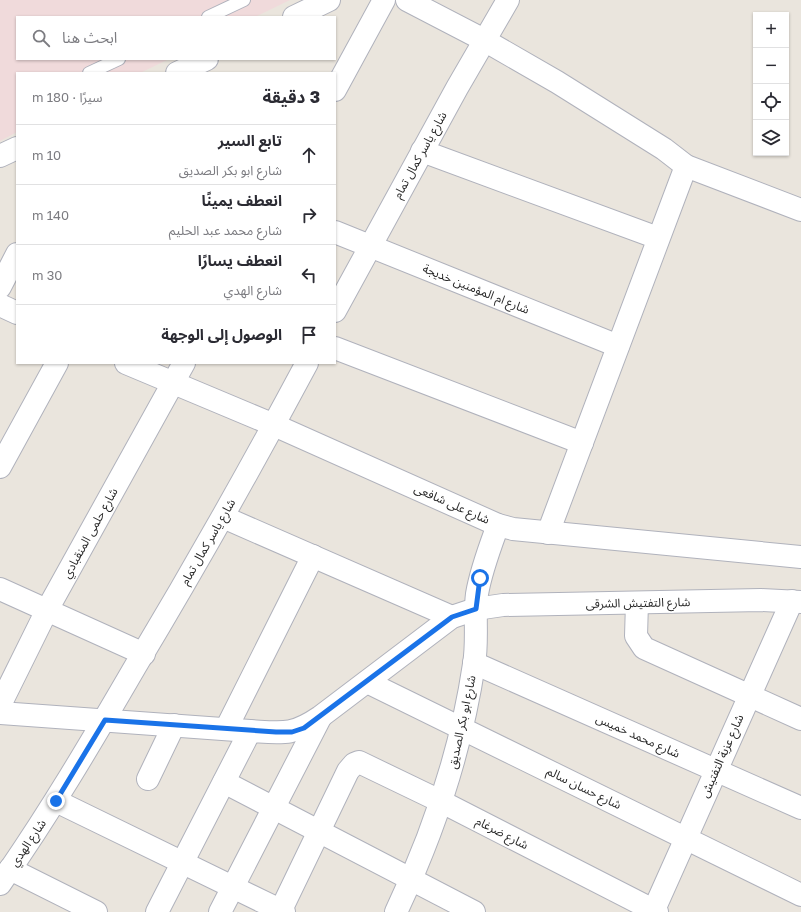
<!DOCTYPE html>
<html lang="ar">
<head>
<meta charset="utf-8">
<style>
	body { margin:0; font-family:"Golos Text","Noto Sans Arabic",sans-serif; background:#f7f7f7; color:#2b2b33; direction:rtl }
	.controls { position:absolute; right:12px; top:12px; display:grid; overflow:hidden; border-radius:0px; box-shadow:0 1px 3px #0004 }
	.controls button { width:36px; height:36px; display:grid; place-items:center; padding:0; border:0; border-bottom:1px solid #e1e1e2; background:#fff; color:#2b2b33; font:20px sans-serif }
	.stop { position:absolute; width:12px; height:12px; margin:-9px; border:3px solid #1a73e8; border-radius:50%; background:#fff }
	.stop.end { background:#1a73e8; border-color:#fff; box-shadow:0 1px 4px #0008 }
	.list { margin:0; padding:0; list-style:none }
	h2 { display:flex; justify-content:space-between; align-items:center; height:52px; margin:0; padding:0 16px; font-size:17px }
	h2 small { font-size:13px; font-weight:400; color:#7c7c81 }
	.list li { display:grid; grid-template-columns:26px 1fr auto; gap:12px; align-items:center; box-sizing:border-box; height:60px; padding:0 16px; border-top:1px solid #e1e1e2 }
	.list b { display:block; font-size:15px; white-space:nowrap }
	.list p { margin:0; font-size:13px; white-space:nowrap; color:#7c7c81 }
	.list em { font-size:13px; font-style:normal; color:#7c7c81 }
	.icon { flex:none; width:22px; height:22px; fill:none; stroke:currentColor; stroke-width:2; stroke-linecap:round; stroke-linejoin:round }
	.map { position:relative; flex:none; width:801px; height:912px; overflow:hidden; direction:ltr }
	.search { position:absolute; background:#fff; box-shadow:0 1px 3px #0004; left:16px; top:16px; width:320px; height:44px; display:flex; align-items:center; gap:10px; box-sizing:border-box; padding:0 14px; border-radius:0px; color:#7c7c81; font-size:15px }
	.panel { position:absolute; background:#fff; box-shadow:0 1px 3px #0004; left:16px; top:72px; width:320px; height:292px; border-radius:0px; direction:rtl }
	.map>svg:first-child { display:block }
	.medical { fill:#f0dadb }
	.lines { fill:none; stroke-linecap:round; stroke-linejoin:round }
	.lane-casing { stroke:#b0b2bc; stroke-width:14 }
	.street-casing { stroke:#b0b2bc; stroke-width:24 }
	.secondary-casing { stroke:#b0b2bc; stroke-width:24 }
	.lane { stroke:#fff; stroke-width:12 }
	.street { stroke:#fff; stroke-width:22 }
	.secondary { stroke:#fff; stroke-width:22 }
	.route { stroke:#1a73e8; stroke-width:5 }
	.labels { text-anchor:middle; stroke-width:3; stroke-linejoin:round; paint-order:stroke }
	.street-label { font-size:12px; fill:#292929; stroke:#fff }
</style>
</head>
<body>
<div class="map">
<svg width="801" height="912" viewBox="0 0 801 912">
	<rect width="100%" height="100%" fill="#eae5dd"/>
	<polygon class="medical" points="0,0 290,0 255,17 17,17 17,59 169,59 140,73 17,73 17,132 0,141"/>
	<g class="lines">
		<defs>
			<g id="lane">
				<polyline points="208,17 244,0"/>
				<polyline points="89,73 119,59"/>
			</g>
			<g id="street">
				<polyline points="407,0 484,40 557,82 664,149 686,166 801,210"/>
				<polyline points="294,17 329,0"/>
				<polyline points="177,73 207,59"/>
				<polyline points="335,90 384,0"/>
				<polyline points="422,151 658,238"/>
				<polyline points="0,156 17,148"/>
				<polyline points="335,232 618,346"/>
				<polyline points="0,287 17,254"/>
				<polyline points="0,305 17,313"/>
				<polyline points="335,348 582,443"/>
				<polyline points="126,363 274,425 498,525 513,529 801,557"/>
				<polyline points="0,467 57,363"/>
				<polyline points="223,517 452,617"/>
				<polyline points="548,533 686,166"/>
				<polyline points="0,589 144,654"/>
				<polyline points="637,603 636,636 644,648 801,719"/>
				<polyline points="474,663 801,808"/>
				<polyline points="367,682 801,895"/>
				<polyline points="0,705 47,610 184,363"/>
				<path d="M0,713L250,731C283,733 292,736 320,717L452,617L476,609L503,605L761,600L801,602"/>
				<polyline points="226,729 313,556"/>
				<polyline points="148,779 174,725"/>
				<polyline points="224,782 474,912"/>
				<polyline points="56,801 284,912"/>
				<polyline points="10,869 96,912"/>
				<polyline points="157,912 250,731"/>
				<polyline points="220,912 320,718"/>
				<polyline points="280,912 348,771 354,764 359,762 442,802 657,912"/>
				<path d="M396,912C434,832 461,752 474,664C478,641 474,617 477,594C481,570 490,547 498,525"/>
				<polyline points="653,912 792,601"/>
			</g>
			<g id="secondary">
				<polyline points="335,311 457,88 508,0"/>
				<path d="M0,884C49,814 92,741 135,667C195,567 252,466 307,363"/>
			</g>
		</defs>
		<use href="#lane" class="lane-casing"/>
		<use href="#street" class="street-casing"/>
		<use href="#secondary" class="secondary-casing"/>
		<use href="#lane" class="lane"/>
		<use href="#street" class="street"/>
		<use href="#secondary" class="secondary"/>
	</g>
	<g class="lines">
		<polyline class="route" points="56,801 105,720 276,732 292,732 304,728 452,617 476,609 480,578"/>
	</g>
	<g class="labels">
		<g class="street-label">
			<text transform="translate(420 155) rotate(-61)" y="4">شارع ياسر كمال تمام</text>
			<text transform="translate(476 289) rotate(22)" y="4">شارع ام المؤمنين خديجة</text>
			<text transform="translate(452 504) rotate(24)" y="4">شارع على شافعى</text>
			<text transform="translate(90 533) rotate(-61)" y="4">شارع حلمى المنقبادي</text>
			<text transform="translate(208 542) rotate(-60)" y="4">شارع ياسر كمال تمام</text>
			<text transform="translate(638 603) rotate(-1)" y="4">شارع التفتيش الشرقى</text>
			<text transform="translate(462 722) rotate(-78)" y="4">شارع ابو بكر الصديق</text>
			<text transform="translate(638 736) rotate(24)" y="4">شارع محمد خميس</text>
			<text transform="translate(722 756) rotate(-66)" y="4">شارع عزبة التفتيش</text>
			<text transform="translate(584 788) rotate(26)" y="4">شارع حسان سالم</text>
			<text transform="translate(502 833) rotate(27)" y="4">شارع ضرغام</text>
			<text transform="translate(28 843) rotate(-56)" y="4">شارع الهدي</text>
		</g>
	</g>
</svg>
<div class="controls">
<button>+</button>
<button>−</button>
<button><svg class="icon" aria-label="locate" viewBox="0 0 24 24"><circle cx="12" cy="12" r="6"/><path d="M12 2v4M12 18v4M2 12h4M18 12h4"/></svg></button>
<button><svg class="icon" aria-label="layers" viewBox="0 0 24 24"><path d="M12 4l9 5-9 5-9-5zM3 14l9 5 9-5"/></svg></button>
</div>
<div class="stop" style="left:480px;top:578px"></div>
<div class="stop end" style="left:56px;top:801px"></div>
<div class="search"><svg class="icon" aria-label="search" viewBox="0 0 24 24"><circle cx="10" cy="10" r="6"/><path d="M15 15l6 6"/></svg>ابحث هنا</div>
<section class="panel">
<h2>3 دقيقة<small>سيرًا · 180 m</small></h2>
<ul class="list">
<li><svg class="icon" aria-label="ahead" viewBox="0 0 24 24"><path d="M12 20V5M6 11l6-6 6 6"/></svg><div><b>تابع السير</b><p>شارع ابو بكر الصديق</p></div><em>10 m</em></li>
<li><svg class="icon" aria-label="right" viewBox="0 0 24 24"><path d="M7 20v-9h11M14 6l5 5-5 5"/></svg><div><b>انعطف يمينًا</b><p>شارع محمد عبد الحليم</p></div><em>140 m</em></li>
<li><svg class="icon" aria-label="left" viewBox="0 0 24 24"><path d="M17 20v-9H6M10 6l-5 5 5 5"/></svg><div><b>انعطف يسارًا</b><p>شارع الهدي</p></div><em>30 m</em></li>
<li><svg class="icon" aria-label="arrive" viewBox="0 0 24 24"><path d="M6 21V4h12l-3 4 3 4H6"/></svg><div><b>الوصول إلى الوجهة</b></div></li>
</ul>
</section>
</div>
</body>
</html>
